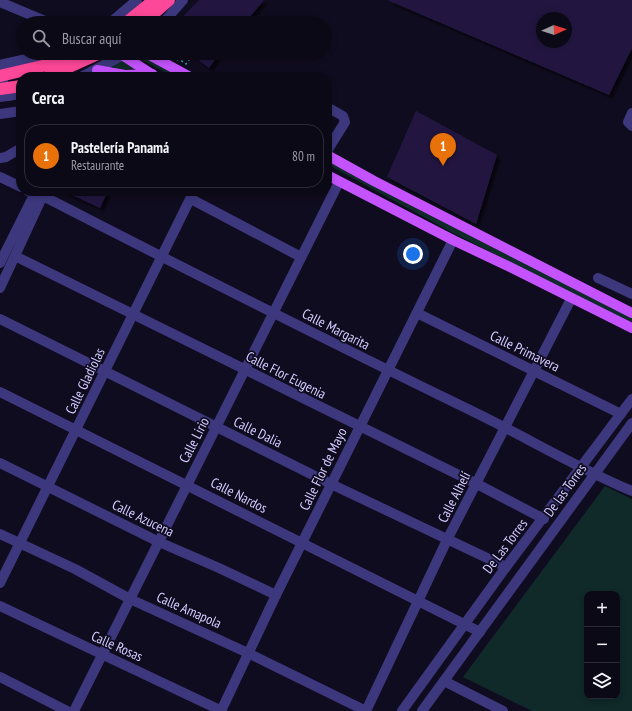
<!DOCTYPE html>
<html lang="es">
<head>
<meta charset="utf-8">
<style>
	body { margin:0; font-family:"PT Sans Narrow",sans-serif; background:#1a1724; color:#f1f3f6 }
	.controls { position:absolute; right:12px; bottom:12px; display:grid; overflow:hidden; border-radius:8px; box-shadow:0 2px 6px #0003 }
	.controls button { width:36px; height:36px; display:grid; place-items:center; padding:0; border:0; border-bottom:1px solid #2c2a36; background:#0c0917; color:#f1f3f6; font:20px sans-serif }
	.compass { position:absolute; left:536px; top:12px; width:36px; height:36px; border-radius:50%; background:#0c0917; box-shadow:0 2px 6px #0003; rotate:87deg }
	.you { position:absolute; left:413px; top:254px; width:14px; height:14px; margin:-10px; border:3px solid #fff; border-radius:50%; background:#1a73e8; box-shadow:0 0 0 6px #1a73e833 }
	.badge { display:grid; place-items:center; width:26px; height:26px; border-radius:50%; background:#02d3f3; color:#fff; font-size:13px; font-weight:700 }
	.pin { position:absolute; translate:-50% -33px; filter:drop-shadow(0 1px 2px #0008) }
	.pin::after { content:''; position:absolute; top:21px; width:14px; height:12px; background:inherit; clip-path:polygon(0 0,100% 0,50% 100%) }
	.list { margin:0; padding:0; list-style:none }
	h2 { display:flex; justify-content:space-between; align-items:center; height:52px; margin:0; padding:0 16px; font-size:17px }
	h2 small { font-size:13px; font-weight:400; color:#9a9aa1 }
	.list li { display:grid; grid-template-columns:26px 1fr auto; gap:12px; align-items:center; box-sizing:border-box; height:64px; margin:0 8px 8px; padding:0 8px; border:1px solid #2c2a36; border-radius:16px }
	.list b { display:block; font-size:15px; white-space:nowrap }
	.list p { margin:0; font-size:13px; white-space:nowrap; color:#9a9aa1 }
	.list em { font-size:13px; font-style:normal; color:#9a9aa1 }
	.icon { flex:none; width:22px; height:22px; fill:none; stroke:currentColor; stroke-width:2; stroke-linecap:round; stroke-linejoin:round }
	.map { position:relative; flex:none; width:632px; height:711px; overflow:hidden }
	.search { position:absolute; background:#0c0917; box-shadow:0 2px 6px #0003; left:16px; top:16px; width:316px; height:44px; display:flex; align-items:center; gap:10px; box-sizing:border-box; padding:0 14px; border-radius:22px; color:#9a9aa1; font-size:15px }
	.panel { position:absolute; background:#0c0917; box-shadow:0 2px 6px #0003; left:16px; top:72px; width:316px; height:124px; border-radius:16px }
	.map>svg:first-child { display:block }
	.green { fill:#102929; fill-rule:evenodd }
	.building { fill:#221940; fill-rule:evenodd; filter:url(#shadow) }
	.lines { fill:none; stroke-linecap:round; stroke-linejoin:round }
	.path { stroke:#2eafac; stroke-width:1.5; stroke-dasharray:2 3; stroke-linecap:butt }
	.minor { stroke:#3d387e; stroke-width:10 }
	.major { stroke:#c453fd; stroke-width:10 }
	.highway { stroke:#fd4798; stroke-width:12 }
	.highway-bridge { stroke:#fd4798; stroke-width:12 }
	.labels { text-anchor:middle; stroke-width:3.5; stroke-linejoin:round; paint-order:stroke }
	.street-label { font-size:14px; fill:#d3cbff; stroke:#100c1f }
</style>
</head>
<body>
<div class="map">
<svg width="632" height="711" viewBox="0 0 632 711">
	<defs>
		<filter id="shadow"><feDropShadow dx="3.5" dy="3.5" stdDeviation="1" flood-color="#0009"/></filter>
	</defs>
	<rect width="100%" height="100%" fill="#100c1f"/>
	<g class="green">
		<polygon points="134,53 141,53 182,77 173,77 134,55"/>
		<polygon points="125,60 138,69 118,70 112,66 113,64"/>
		<polygon points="327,160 417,209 632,316 632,323 451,232 327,164"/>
		<path d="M605,486L632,499V711H532L463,677ZM587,594H617V696H587Z"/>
	</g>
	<g class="building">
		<polygon points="199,0 264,0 245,23 177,23"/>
		<path d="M387,0H632V48L609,95ZM542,18H566V42H542Z"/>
		<polygon points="189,53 220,53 209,68"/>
		<polygon points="416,111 497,155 476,224 387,177"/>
		<polygon points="63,191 108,191 100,208"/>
	</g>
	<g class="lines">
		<polyline class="path" points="177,60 179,59 186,64 189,60 178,53"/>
		<g class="minor">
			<polyline points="0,2 50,23"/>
			<polyline points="110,23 137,0"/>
			<polyline points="163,23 183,0"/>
			<polyline points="0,65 52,53"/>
			<polyline points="4,68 3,83 9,96"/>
			<polyline points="81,77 127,53"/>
			<polyline points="0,97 21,94"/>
			<polyline points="327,107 343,116 345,122 327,151"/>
			<polyline points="632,113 628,122 632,126"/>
			<polyline points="0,114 21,111"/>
			<polyline points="0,158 6,157 21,148"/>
			<polyline points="0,177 21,187"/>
			<path d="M28,191L43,196C185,269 328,341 472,411C526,437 577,468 632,491"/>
			<polyline points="191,199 301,257"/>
			<polyline points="15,256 477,484 544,519"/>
			<polyline points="0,263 36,191"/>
			<polyline points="598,278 632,294"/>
			<polyline points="0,288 45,191"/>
			<polyline points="417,313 621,414"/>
			<polyline points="0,319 331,484 506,567"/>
			<polyline points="0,392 480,632"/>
			<polyline points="0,463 159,542 219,568 276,595"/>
			<polyline points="0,534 75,569 130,599 248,653 366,711"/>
			<polyline points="0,583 194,191"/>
			<polyline points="0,606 222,711"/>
			<polyline points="0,677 67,711"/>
			<polyline points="444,681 503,711"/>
			<polyline points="74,711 339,182"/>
			<polyline points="221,711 276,595 453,240"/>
			<polyline points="366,711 447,540 571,299"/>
			<polyline points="402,711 506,567 632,399"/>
			<polyline points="422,711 632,423"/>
		</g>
		<g class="major">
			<polyline points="119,53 153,75"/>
			<polyline points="146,53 190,77"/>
			<polyline points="97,70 125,75 152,74"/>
			<polyline points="327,155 374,181 632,313"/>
			<polyline points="327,175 453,240 512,268 632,328"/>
		</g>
		<g class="highway">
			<polyline points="126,23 154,0"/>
			<polyline points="143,23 169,0"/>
			<polyline points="47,77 100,53"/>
		</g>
		<g class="highway-bridge">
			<polyline points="0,76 55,63 77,53"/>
			<polyline points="0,89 21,86"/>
		</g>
	</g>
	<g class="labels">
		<g class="street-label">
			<text transform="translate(336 329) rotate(27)" y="5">Calle Margarita</text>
			<text transform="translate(525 351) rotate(26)" y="5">Calle Primavera</text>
			<text transform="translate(286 375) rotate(27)" y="5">Calle Flor Eugenia</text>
			<text transform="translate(85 381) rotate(-64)" y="5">Calle Gladiolas</text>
			<text transform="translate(258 432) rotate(26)" y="5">Calle Dalia</text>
			<text transform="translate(194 440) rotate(-63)" y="5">Calle Lirio</text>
			<text transform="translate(323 469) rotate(-64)" y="5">Calle Flor de Mayo</text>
			<text transform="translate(565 490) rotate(-54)" y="5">De las Torres</text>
			<text transform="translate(239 495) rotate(27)" y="5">Calle Nardos</text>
			<text transform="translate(454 497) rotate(-63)" y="5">Calle Alhelí</text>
			<text transform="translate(143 518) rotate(26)" y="5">Calle Azucena</text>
			<text transform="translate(505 546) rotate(-53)" y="5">De Las Torres</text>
			<text transform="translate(189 610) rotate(24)" y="5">Calle Amapola</text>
			<text transform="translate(117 646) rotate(24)" y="5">Calle Rosas</text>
		</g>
	</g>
</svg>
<div class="controls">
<button>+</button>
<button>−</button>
<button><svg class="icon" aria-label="layers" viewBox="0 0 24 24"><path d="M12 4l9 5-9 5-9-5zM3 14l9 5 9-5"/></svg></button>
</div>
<svg class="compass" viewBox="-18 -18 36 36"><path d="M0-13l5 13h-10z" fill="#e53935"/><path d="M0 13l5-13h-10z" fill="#9a9aa1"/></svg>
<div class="you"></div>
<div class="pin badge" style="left:443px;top:166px;background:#e8710a">1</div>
<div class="search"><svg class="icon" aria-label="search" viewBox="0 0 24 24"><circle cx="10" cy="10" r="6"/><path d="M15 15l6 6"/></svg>Buscar aquí</div>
<section class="panel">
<h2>Cerca<small></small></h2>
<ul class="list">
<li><span class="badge" style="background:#e8710a">1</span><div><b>Pastelería Panamá</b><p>Restaurante</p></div><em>80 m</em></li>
</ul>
</section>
</div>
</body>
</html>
